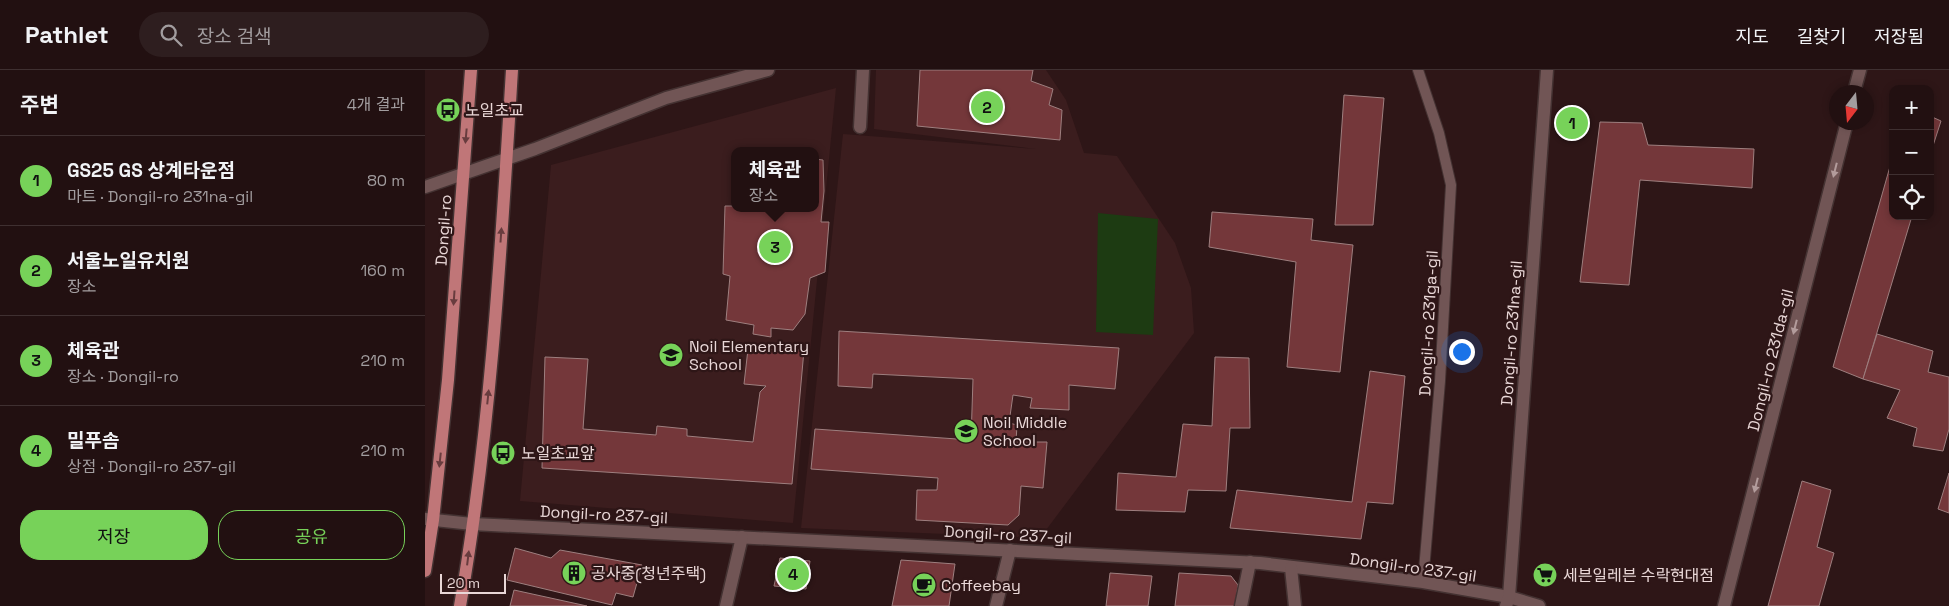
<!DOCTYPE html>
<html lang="ko">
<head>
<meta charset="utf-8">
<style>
	body { margin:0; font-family:"Space Grotesk","Noto Sans KR",sans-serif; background:#2e1e1f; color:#f1f3f6 }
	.controls { position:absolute; right:15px; top:15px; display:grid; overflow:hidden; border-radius:10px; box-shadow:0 2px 8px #0003 }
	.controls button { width:45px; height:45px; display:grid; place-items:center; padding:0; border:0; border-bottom:1px solid #3f3031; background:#221011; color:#f1f3f6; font:25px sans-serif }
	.compass { position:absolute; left:1404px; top:15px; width:45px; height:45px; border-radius:50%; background:#221011; box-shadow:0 2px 8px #0003; rotate:196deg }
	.scale { position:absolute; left:15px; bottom:12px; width:66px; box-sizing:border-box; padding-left:5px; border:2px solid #e9d7d7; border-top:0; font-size:14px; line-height:18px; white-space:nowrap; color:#e9d7d7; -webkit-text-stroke:4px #2e1617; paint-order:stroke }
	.you { position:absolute; left:1036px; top:281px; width:18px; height:18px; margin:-12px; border:4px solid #fff; border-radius:50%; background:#1a73e8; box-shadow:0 0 0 8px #1a73e833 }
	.badge { display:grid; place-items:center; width:32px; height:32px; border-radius:50%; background:#77d259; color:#111; font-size:16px; font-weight:700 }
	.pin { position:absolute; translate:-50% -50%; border:2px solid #fff; box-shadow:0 1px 5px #0006 }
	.popup { position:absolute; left:306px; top:77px; width:88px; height:65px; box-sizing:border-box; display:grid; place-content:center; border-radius:10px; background:#221011; filter:drop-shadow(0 1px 4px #0005); font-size:16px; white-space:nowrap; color:#a29d9f }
	.popup b { font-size:19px; color:#f1f3f6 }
	.popup::after { content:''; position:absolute; left:50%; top:100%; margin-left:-10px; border:10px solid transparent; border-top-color:#221011 }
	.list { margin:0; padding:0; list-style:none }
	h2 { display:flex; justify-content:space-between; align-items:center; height:65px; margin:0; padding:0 20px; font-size:21px }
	h2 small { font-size:16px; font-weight:400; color:#a29d9f }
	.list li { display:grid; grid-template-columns:32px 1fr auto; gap:15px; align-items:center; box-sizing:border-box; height:90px; padding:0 20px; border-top:1px solid #3f3031 }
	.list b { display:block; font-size:19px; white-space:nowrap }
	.list p { margin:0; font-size:16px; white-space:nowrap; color:#a29d9f }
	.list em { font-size:16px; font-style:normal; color:#a29d9f }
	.actions { display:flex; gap:10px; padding:15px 20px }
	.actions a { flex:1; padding:11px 0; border:1px solid #77d259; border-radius:20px; text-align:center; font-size:18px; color:#77d259 }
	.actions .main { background:#77d259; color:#111 }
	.icon { flex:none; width:28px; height:28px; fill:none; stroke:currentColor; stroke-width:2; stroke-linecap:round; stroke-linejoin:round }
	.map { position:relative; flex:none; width:1524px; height:536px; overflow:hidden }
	header { display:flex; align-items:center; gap:30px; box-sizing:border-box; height:70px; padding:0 25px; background:#221011; border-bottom:1px solid #3f3031 }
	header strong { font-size:24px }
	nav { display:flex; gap:28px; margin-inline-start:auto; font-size:18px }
	.search { width:350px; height:45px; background:#2e1e1f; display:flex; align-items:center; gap:12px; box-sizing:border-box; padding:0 18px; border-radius:28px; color:#a29d9f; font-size:19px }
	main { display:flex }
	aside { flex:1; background:#221011 }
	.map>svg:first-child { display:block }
	.built { fill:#3b1d1e; fill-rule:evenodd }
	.green { fill:#1d3b12 }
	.building { fill:#74373a; stroke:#9e7f7f }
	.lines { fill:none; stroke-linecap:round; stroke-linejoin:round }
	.service-casing { stroke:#443232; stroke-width:12 }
	.minor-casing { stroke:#443232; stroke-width:15 }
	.primary-casing { stroke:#443232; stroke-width:15 }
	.service { stroke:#715555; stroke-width:10 }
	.minor { stroke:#715555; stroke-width:12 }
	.primary { stroke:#c07678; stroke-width:12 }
	.oneway { fill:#683c3e }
	.oneway2 { fill:#b39c9c }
	.labels { text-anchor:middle; stroke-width:4.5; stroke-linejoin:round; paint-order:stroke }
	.poi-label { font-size:16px; fill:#e9d7d7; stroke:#2e1617; text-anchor:start }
	.street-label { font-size:16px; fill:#e9d7d7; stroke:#2e1617 }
</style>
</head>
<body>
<header>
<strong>Pathlet</strong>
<div class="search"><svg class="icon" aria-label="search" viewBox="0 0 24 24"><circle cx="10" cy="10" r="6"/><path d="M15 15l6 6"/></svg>장소 검색</div>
<nav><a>지도</a><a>길찾기</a><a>저장됨</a></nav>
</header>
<main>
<aside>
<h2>주변<small>4개 결과</small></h2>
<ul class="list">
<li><span class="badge">1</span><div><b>GS25 GS 상계타운점</b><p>마트 · Dongil-ro 231na-gil</p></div><em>80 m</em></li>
<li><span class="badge">2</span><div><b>서울노일유치원</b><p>장소</p></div><em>160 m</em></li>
<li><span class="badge">3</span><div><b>체육관</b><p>장소 · Dongil-ro</p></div><em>210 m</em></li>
<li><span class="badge">4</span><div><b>밀푸솜</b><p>상점 · Dongil-ro 237-gil</p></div><em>210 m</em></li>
</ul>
<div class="actions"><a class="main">저장</a><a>공유</a></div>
</aside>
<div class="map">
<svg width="1524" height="536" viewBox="0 0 1524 536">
	<rect width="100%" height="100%" fill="#2e1617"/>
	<g class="built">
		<polygon points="451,0 621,0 641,30 659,83 692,86 750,173 766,218 769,263 615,468 376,458 418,64 611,79 449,59"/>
		<path d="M411,18L368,453L95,431L126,95ZM310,81H390V138H310Z"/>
	</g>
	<polygon class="green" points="673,143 733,149 728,265 671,262"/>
	<g class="building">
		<polygon points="495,0 608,0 606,11 628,19 624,35 637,40 635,70 492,56"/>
		<polygon points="919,25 959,28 948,155 910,155"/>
		<polygon points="1505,46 1516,51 1505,85"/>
		<polygon points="1175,52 1217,53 1223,75 1329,79 1327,118 1215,110 1204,215 1155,212"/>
		<polygon points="1468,86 1468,146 1487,146 1438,309 1408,297"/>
		<polygon points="390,89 398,90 399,121 396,152 404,152 400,202 385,208 380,244 368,260 346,258 346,267 328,264 329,255 301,250 305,206 298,204 300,136 310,136 310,138 390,138"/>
		<polygon points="787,142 888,149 886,170 928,175 915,302 862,297 871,192 784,177"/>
		<polygon points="414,261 694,278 690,319 644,315 644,340 605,338 607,328 588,325 584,353 592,355 591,372 622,372 618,418 596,416 594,445 583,455 491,450 492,420 512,420 513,408 386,399 390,359 546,370 548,309 448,304 447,318 413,316"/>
		<polygon points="1452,264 1508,281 1503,302 1524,307 1524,359 1518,381 1488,376 1492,358 1462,348 1475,320 1438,309"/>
		<polygon points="323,279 379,280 367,414 117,398 120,287 163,289 158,359 231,365 232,356 262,359 262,366 328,372 335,322 341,316 319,314"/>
		<polygon points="790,287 824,288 825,358 805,358 801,421 763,420 760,442 691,440 693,403 751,407 758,354 787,356"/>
		<polygon points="945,301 980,306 968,434 942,432 936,469 805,458 812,420 927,432"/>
		<polygon points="1524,403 1524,443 1513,439"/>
		<polygon points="1377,411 1406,420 1392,477 1409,483 1394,536 1343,536"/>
		<polygon points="90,478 126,488 135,480 217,495 208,527 191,523 187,535 82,510"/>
		<polygon points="355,488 385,491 381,519 349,516"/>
		<polygon points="476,490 530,494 524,536 467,536"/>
		<polygon points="685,503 727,506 723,536 681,536"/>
		<polygon points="754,503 806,506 813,515 810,536 750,536"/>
		<polygon points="89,520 162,536 85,536"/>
	</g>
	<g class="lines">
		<defs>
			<polyline id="service" points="993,0 1014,63 1026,115 1015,311 998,512"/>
			<g id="minor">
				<polyline points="1429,22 1435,0"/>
				<polyline points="435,57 438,0"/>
				<polyline points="0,117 110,79 241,28 343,0"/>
				<polyline points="0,449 47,454 835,493 998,512 1084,527 1114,536"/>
				<polyline points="866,498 870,536"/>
				<polyline points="301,536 317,467"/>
				<polyline points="571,536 585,480"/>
				<polyline points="816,536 825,492"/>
				<polyline points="1081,536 1084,527 1122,0"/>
				<polyline points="1299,536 1422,52"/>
			</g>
			<g id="primary">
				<polyline points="0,501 8,450 23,310 46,0"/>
				<path d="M35,536C66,359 76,179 87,0"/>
			</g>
		</defs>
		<use href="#service" class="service-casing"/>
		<use href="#minor" class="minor-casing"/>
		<use href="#primary" class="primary-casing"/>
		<use href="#service" class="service"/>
		<use href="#minor" class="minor"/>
		<use href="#primary" class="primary"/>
	</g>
	<defs><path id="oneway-solid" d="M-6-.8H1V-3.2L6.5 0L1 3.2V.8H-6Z" transform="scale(1.25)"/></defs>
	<g class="oneway">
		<use href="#oneway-solid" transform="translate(41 66) rotate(95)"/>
		<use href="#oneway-solid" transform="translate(76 165) rotate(-86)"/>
		<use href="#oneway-solid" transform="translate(29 228) rotate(94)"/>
		<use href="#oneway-solid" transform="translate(63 327) rotate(-84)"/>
		<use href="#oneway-solid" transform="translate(15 390) rotate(96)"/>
		<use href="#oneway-solid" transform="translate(43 488) rotate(-83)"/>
	</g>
	<g class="oneway2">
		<use href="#oneway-solid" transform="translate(1410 100) rotate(104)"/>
		<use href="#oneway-solid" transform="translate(1370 257) rotate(104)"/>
		<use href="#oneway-solid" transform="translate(1331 415) rotate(104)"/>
	</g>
	<defs>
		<symbol id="bus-disc" viewBox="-11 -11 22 22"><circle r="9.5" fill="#77d259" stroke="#2e1617"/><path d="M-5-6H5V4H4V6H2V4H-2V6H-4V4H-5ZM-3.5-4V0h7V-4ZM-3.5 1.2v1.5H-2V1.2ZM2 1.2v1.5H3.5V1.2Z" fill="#111"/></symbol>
		<symbol id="school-disc" viewBox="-11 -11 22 22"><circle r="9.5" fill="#77d259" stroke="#2e1617"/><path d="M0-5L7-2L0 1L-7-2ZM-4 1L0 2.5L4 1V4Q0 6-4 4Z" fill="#111"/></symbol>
		<symbol id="building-disc" viewBox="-11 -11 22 22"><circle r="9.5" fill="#77d259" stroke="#2e1617"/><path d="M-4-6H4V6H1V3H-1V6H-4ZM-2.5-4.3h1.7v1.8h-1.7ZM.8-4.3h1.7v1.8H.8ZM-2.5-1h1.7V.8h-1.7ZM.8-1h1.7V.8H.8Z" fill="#111"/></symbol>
		<symbol id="supermarket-disc" viewBox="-11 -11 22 22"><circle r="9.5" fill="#77d259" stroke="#2e1617"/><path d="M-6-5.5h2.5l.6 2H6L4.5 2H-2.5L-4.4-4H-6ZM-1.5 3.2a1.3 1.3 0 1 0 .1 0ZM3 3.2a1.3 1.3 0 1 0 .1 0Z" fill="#111"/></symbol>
		<symbol id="cafe-disc" viewBox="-11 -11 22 22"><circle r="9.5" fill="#77d259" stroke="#2e1617"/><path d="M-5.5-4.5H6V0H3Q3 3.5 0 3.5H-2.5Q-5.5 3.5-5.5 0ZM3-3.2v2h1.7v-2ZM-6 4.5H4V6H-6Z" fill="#111"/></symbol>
	</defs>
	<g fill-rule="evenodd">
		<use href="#bus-disc" x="9" y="26" width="28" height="28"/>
		<use href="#school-disc" x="232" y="271" width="28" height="28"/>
		<use href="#school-disc" x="527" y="347" width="28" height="28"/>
		<use href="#bus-disc" x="64" y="369" width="28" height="28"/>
		<use href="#building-disc" x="135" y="489" width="28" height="28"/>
		<use href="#supermarket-disc" x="1106" y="491" width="28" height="28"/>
		<use href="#cafe-disc" x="485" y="501" width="28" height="28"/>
	</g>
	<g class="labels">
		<g class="poi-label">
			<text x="40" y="46">노일초교</text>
			<text x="264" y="282">Noil Elementary<tspan x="264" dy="18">School</tspan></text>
			<text x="558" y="358">Noil Middle<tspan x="558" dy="18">School</tspan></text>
			<text x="96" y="389">노일초교앞</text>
			<text x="166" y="509">공사중(청년주택)</text>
			<text x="1138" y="511">세븐일레븐 수락현대점</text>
			<text x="516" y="521">Coffeebay</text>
		</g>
		<g class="street-label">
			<text transform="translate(18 160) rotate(-86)" y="6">Dongil-ro</text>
			<text transform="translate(1003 253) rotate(-87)" y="6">Dongil-ro 231ga-gil</text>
			<text transform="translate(1086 263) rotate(-86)" y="6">Dongil-ro 231na-gil</text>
			<text transform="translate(1345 290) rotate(-76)" y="6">Dongil-ro 231da-gil</text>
			<text transform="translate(179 444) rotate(3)" y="6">Dongil-ro 237-gil</text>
			<text transform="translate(583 464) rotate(3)" y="6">Dongil-ro 237-gil</text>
			<text transform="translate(988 497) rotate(8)" y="6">Dongil-ro 237-gil</text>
		</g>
	</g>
</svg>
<div class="controls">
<button>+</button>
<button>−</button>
<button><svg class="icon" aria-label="locate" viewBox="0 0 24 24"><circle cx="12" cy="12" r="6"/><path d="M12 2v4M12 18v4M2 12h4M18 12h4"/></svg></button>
</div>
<svg class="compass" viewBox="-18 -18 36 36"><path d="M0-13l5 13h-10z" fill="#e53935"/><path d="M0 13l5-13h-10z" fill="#a29d9f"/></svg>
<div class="scale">20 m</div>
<div class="you"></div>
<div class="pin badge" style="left:1147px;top:53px">1</div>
<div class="pin badge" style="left:562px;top:37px">2</div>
<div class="pin badge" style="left:350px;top:177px">3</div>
<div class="popup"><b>체육관</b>장소</div>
<div class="pin badge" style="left:368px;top:504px">4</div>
</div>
</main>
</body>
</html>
